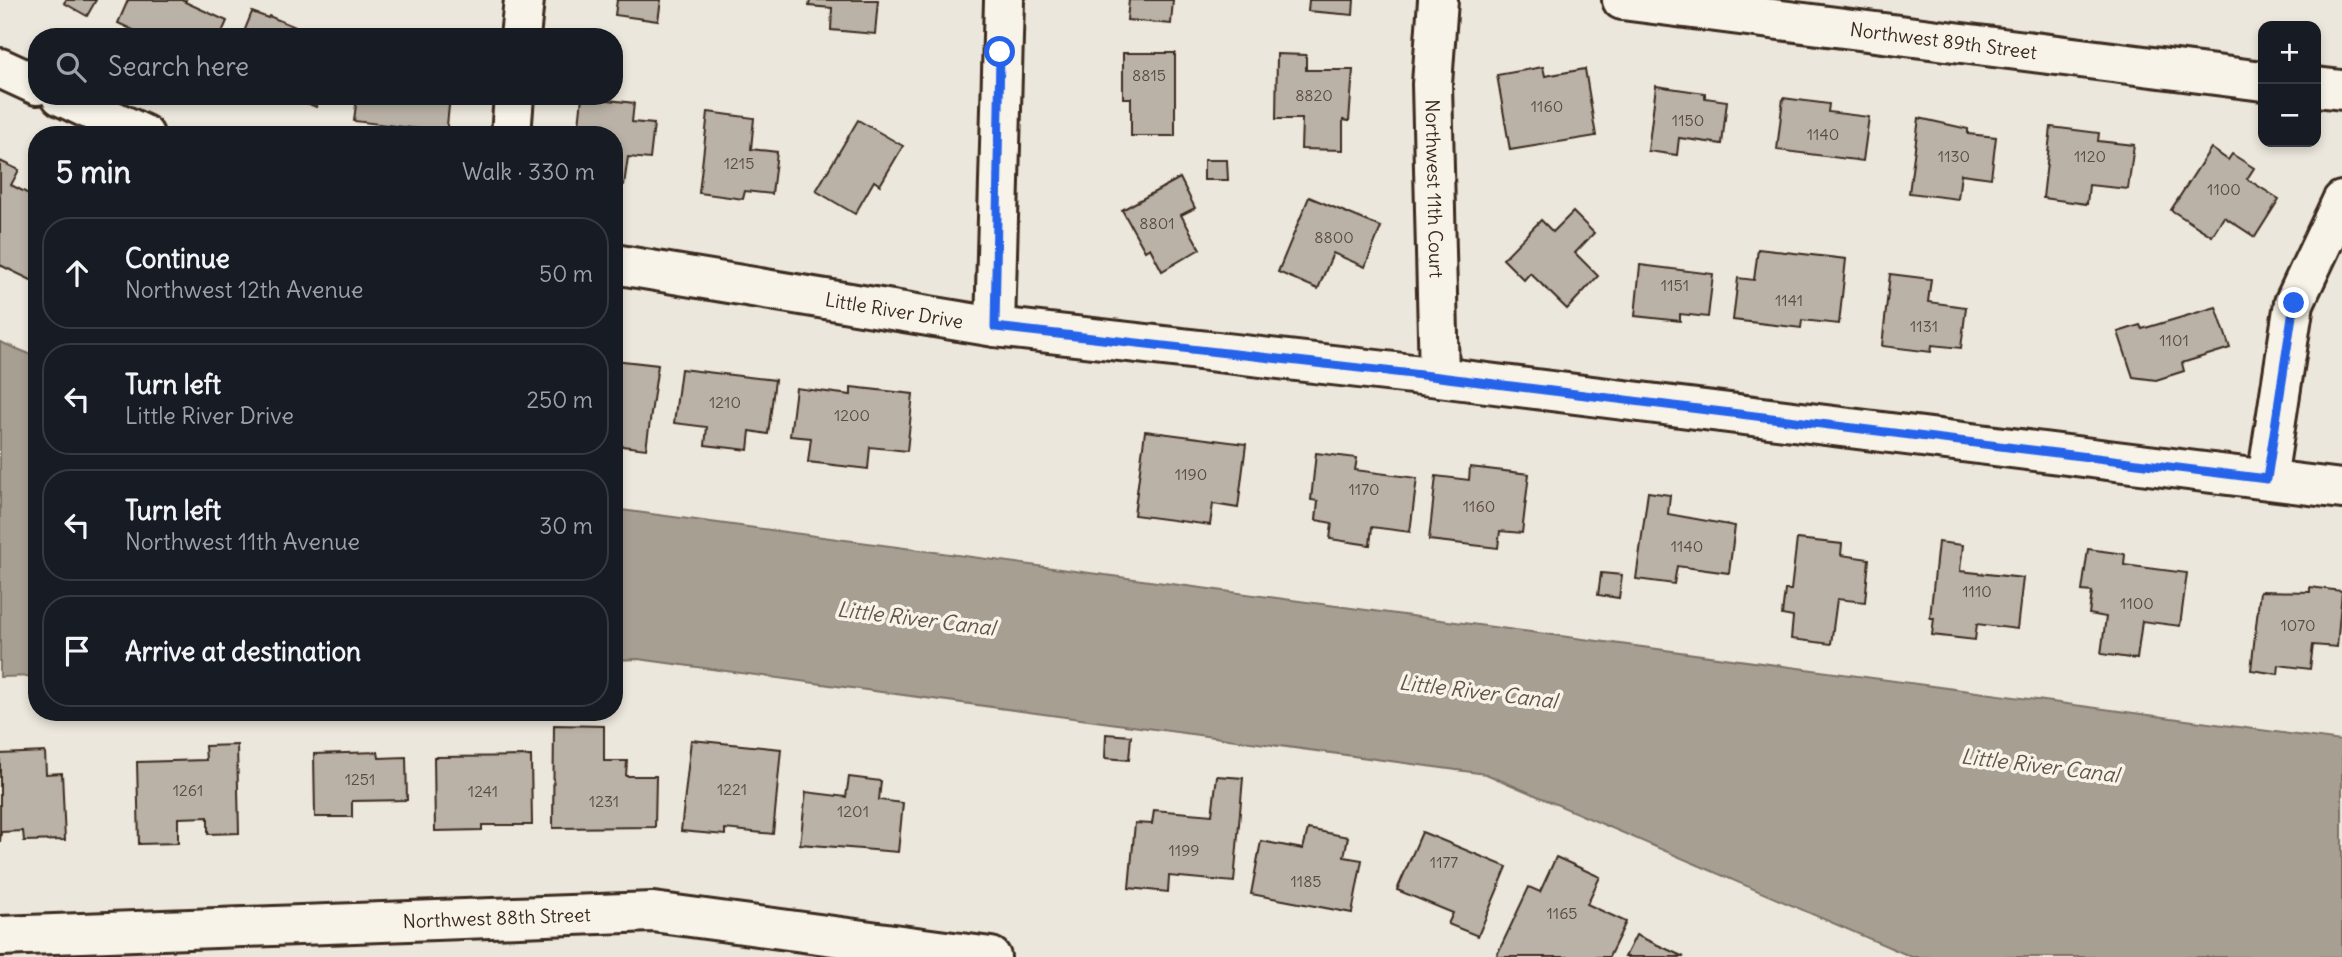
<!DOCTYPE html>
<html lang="en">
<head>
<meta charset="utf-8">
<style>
	body { margin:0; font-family:Delius,sans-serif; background:#242831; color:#f1f3f6 }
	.controls { position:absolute; right:21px; top:21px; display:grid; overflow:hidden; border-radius:14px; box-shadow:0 4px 10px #0003 }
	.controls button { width:63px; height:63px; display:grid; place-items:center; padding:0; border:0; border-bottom:2px solid #363941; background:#171b24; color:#f1f3f6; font:35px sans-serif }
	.stop { position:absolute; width:21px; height:21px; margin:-16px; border:5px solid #2563eb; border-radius:50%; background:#fff }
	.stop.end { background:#2563eb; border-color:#fff; box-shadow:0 2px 7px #0008 }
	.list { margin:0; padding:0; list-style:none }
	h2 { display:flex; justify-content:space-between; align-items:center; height:91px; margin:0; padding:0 28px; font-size:30px }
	h2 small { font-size:23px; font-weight:400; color:#9ea1a6 }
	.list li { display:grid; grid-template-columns:46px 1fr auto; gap:21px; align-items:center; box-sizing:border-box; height:112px; margin:0 14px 14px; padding:0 14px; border:2px solid #363941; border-radius:28px }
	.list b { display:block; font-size:26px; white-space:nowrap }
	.list p { margin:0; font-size:23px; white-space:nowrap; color:#9ea1a6 }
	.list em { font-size:23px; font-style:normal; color:#9ea1a6 }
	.icon { flex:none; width:38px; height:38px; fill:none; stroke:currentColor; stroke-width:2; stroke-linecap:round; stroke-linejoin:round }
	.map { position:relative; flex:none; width:2342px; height:957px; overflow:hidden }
	.search { position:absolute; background:#171b24; box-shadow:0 4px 10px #0003; left:28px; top:28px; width:595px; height:77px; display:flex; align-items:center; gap:18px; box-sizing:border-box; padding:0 24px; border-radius:28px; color:#9ea1a6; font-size:26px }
	.panel { position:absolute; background:#171b24; box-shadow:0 4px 10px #0003; left:28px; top:126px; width:595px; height:595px; border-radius:28px }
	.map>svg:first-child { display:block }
	.water { fill:#a89f93; stroke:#7c7064; stroke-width:2 }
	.building { fill:#bab2a7; stroke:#3b2a1e; stroke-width:2 }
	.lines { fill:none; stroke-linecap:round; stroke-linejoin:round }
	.minor-casing { stroke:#3b2a1e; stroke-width:44 }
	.tertiary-casing { stroke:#3b2a1e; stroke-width:44 }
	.minor { stroke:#f7f3e8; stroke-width:38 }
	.tertiary { stroke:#f7f3e8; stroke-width:38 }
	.route { stroke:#2563eb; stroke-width:9 }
	.labels { text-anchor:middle; stroke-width:7; stroke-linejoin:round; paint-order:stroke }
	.number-label { font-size:16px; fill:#5b4c40 }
	.street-label { font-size:19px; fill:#3b2a1e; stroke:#f7f3e8 }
	.water-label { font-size:21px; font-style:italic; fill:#615347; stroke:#f7f3e8 }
</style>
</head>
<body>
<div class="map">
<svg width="2342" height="957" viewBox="0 0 2342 957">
	<rect width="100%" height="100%" fill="#ece7dc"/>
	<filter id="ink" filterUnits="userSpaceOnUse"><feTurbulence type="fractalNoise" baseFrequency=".0143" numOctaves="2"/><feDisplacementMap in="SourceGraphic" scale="14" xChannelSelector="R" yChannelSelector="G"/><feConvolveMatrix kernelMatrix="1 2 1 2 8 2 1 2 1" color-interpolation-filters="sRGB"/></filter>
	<g filter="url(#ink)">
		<g class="water">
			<polygon points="0,342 37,357 37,676 0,677"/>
			<polygon points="614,509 2342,741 2342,957 1912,957 1486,774 638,659 614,660"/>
		</g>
		<g class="building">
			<polygon points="66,0 96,0 87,16 64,3"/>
			<polygon points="128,0 186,0 185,2 227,21 220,37 148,37 118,23"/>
			<polygon points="617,0 661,0 658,21 615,15"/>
			<polygon points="810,0 878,0 875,34 831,30 832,8 809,6"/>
			<polygon points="1129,0 1173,0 1171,24 1127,20"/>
			<polygon points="1309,0 1354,0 1353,15 1308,11"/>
			<polygon points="252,12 268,18 269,16 310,33 308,37 242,37"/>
			<polygon points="1123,53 1175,53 1175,136 1131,136 1131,98 1123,98"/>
			<polygon points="1277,54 1306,55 1306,70 1353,70 1349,121 1343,120 1343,150 1301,149 1302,119 1276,119"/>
			<polygon points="1543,67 1545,76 1585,69 1596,136 1510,150 1497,75"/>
			<polygon points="1656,86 1705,93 1705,98 1727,101 1722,144 1679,138 1677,155 1648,151"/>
			<polygon points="290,96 321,96 316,107"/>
			<polygon points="357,96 450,96 446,135 419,135 420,129 354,121"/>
			<polygon points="582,97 634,103 632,122 654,124 650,159 628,157 624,185 614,184 614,135 578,135"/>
			<polygon points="1783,98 1829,104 1828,112 1869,117 1863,161 1777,150"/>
			<polygon points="708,112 754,118 751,149 777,152 772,194 745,191 743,199 699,193"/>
			<polygon points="1919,118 1968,129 1968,134 1996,137 1991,178 1961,174 1958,199 1909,193"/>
			<polygon points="858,120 903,146 880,185 874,181 855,214 816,191"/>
			<polygon points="2051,127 2099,133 2098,141 2134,145 2128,189 2089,185 2087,204 2043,198"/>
			<polygon points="2211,148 2228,160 2232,154 2254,168 2247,179 2279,199 2255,237 2224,217 2212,236 2171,210"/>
			<polygon points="1204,160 1227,160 1228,180 1204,180"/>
			<polygon points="0,161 19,170 11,185 37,198 37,283 0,265"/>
			<polygon points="1180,178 1195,208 1181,215 1200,249 1162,271 1150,248 1145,251 1122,210"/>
			<polygon points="1309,197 1381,227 1365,267 1333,253 1318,289 1278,272"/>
			<polygon points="1573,212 1594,233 1575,253 1598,276 1567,309 1530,273 1524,280 1503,259 1541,220 1553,232"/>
			<polygon points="1758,249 1846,259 1839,324 1802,320 1801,328 1733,320 1738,278 1754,280"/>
			<polygon points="1640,265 1713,274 1708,317 1680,314 1680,321 1635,316"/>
			<polygon points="1890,274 1931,279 1928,302 1966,307 1961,348 1932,345 1931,352 1882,346"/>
			<polygon points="2216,307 2230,348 2182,363 2184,371 2156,380 2133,377 2118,332 2140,325 2142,329"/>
			<polygon points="614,360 658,365 646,449 614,445"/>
			<polygon points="681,369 775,380 768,434 750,431 748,450 705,445 707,427 674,423"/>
			<polygon points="851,387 913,394 907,451 870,447 868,469 808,462 811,438 790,436 796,388 851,395"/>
			<polygon points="1145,431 1246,444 1238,508 1213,504 1210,525 1134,515"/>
			<polygon points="1316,453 1357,458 1355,470 1417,478 1410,532 1372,527 1370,545 1330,539 1332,523 1316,520 1318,501 1311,500"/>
			<polygon points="1470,467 1529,474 1522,533 1500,531 1498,548 1429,540 1436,476 1469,480"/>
			<polygon points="1648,492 1670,495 1668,514 1735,526 1729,573 1677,566 1674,584 1636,579"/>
			<polygon points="1797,539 1842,544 1841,555 1869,559 1865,602 1837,599 1831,644 1791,639 1793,617 1782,615 1785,590 1791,590"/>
			<polygon points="1938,542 1963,545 1960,571 2023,578 2017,629 1977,624 1975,640 1932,635 1934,618 1930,618"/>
			<polygon points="2088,549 2125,554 2124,565 2187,573 2180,626 2142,621 2137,659 2101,654 2106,617 2089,614 2092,592 2082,591"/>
			<polygon points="1601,573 1622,575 1619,598 1598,595"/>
			<polygon points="2310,587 2342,591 2337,647 2313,645 2310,669 2279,665 2278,674 2251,670 2260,591 2310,592"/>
			<polygon points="554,725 604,726 604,761 627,761 626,776 656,776 655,827 553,828"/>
			<polygon points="1106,734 1131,736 1129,760 1105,758"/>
			<polygon points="691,740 781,749 773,834 725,829 725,835 681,831"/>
			<polygon points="237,745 239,833 208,834 208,817 178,818 178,843 139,844 137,762 206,760 205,746"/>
			<polygon points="45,752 46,774 62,773 65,840 24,841 23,831 1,832 0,842 0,754"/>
			<polygon points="378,752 379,758 406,757 407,800 352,801 352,817 315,817 314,754"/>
			<polygon points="531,756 532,825 482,825 482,830 435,831 434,757"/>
			<polygon points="1217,776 1243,778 1234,882 1169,876 1168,892 1129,888 1135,823 1152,824 1154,810 1212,815"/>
			<polygon points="849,777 881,781 879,800 903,803 898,852 800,844 806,792 846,797"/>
			<polygon points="1308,829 1348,837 1344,857 1362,860 1352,913 1251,894 1261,841 1303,849"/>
			<polygon points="1422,832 1507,867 1478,936 1448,924 1453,913 1397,890"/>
			<polygon points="1556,857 1600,877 1587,904 1626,922 1609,957 1496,957 1529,887 1540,892"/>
			<polygon points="1636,935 1684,957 1625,957"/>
		</g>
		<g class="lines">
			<defs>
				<g id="minor">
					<path id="s1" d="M1438,0L1432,84L1439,377"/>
					<path id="s2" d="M1622,0L2263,81"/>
					<polyline points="520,37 524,0"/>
					<polyline points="2316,87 2342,90"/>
					<polyline points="511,135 514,96"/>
					<polyline points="2267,479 2294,303 2342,201"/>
					<path id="s3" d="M0,936L653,912L991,957"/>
				</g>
				<g id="tertiary">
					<polyline points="0,68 37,85"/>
					<polyline points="61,96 144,135"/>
					<path id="s4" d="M614,264L995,327L1439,377L2342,489"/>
					<polyline points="995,327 1004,0"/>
				</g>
			</defs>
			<use href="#minor" class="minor-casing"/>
			<use href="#tertiary" class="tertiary-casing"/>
			<use href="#minor" class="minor"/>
			<use href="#tertiary" class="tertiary"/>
		</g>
	</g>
	<g class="lines" filter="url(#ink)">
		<polyline class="route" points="1000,52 995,327 1439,377 2267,479 2294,303"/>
	</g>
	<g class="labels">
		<g class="number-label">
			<text x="1149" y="81">8815</text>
			<text x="1314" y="101">8820</text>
			<text x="1547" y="112">1160</text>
			<text x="1688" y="126">1150</text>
			<text x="1823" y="140">1140</text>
			<text x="1954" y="162">1130</text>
			<text x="2090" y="162">1120</text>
			<text x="739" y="169">1215</text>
			<text x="2224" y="195">1100</text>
			<text x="1157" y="229">8801</text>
			<text x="1334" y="243">8800</text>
			<text x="1675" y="291">1151</text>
			<text x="1789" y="306">1141</text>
			<text x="1924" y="332">1131</text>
			<text x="2174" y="346">1101</text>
			<text x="725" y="408">1210</text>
			<text x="852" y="421">1200</text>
			<text x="1191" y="480">1190</text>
			<text x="1364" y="495">1170</text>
			<text x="1479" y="512">1160</text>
			<text x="1687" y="552">1140</text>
			<text x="1977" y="597">1110</text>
			<text x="2137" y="609">1100</text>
			<text x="2298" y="631">1070</text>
			<text x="360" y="785">1251</text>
			<text x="732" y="795">1221</text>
			<text x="188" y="796">1261</text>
			<text x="483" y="797">1241</text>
			<text x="604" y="807">1231</text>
			<text x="853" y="817">1201</text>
			<text x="1184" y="856">1199</text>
			<text x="1444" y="868">1177</text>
			<text x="1306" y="887">1185</text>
			<text x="1562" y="919">1165</text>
		</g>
		<g class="street-label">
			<text dy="7" stroke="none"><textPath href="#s2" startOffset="324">Northwest 89th Street</textPath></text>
			<text dy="7" stroke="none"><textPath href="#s1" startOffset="189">Northwest 11th Court</textPath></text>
			<text dy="7" stroke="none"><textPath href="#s4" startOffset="284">Little River Drive</textPath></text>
			<text dy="7" stroke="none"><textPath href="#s3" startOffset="497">Northwest 88th Street</textPath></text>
		</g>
		<g class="water-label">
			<text transform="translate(916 619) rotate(7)" y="7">Little River Canal</text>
			<text transform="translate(1478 692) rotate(7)" y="7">Little River Canal</text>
			<text transform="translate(2040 766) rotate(7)" y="7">Little River Canal</text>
		</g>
	</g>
</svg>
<div class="controls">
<button>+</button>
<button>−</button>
</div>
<div class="stop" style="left:1000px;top:52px"></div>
<div class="stop end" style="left:2294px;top:303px"></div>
<div class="search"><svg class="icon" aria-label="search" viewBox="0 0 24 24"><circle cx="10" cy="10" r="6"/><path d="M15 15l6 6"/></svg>Search here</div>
<section class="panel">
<h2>5 min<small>Walk · 330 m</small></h2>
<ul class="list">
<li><svg class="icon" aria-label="ahead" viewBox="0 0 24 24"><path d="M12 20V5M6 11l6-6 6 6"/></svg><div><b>Continue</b><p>Northwest 12th Avenue</p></div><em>50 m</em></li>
<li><svg class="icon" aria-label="left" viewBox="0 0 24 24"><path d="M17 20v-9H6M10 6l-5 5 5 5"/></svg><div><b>Turn left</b><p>Little River Drive</p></div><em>250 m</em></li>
<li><svg class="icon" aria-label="left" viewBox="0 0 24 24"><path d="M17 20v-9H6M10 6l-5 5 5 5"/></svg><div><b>Turn left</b><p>Northwest 11th Avenue</p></div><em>30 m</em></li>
<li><svg class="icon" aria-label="arrive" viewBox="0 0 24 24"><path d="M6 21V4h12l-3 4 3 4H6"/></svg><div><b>Arrive at destination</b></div></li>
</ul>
</section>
</div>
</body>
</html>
